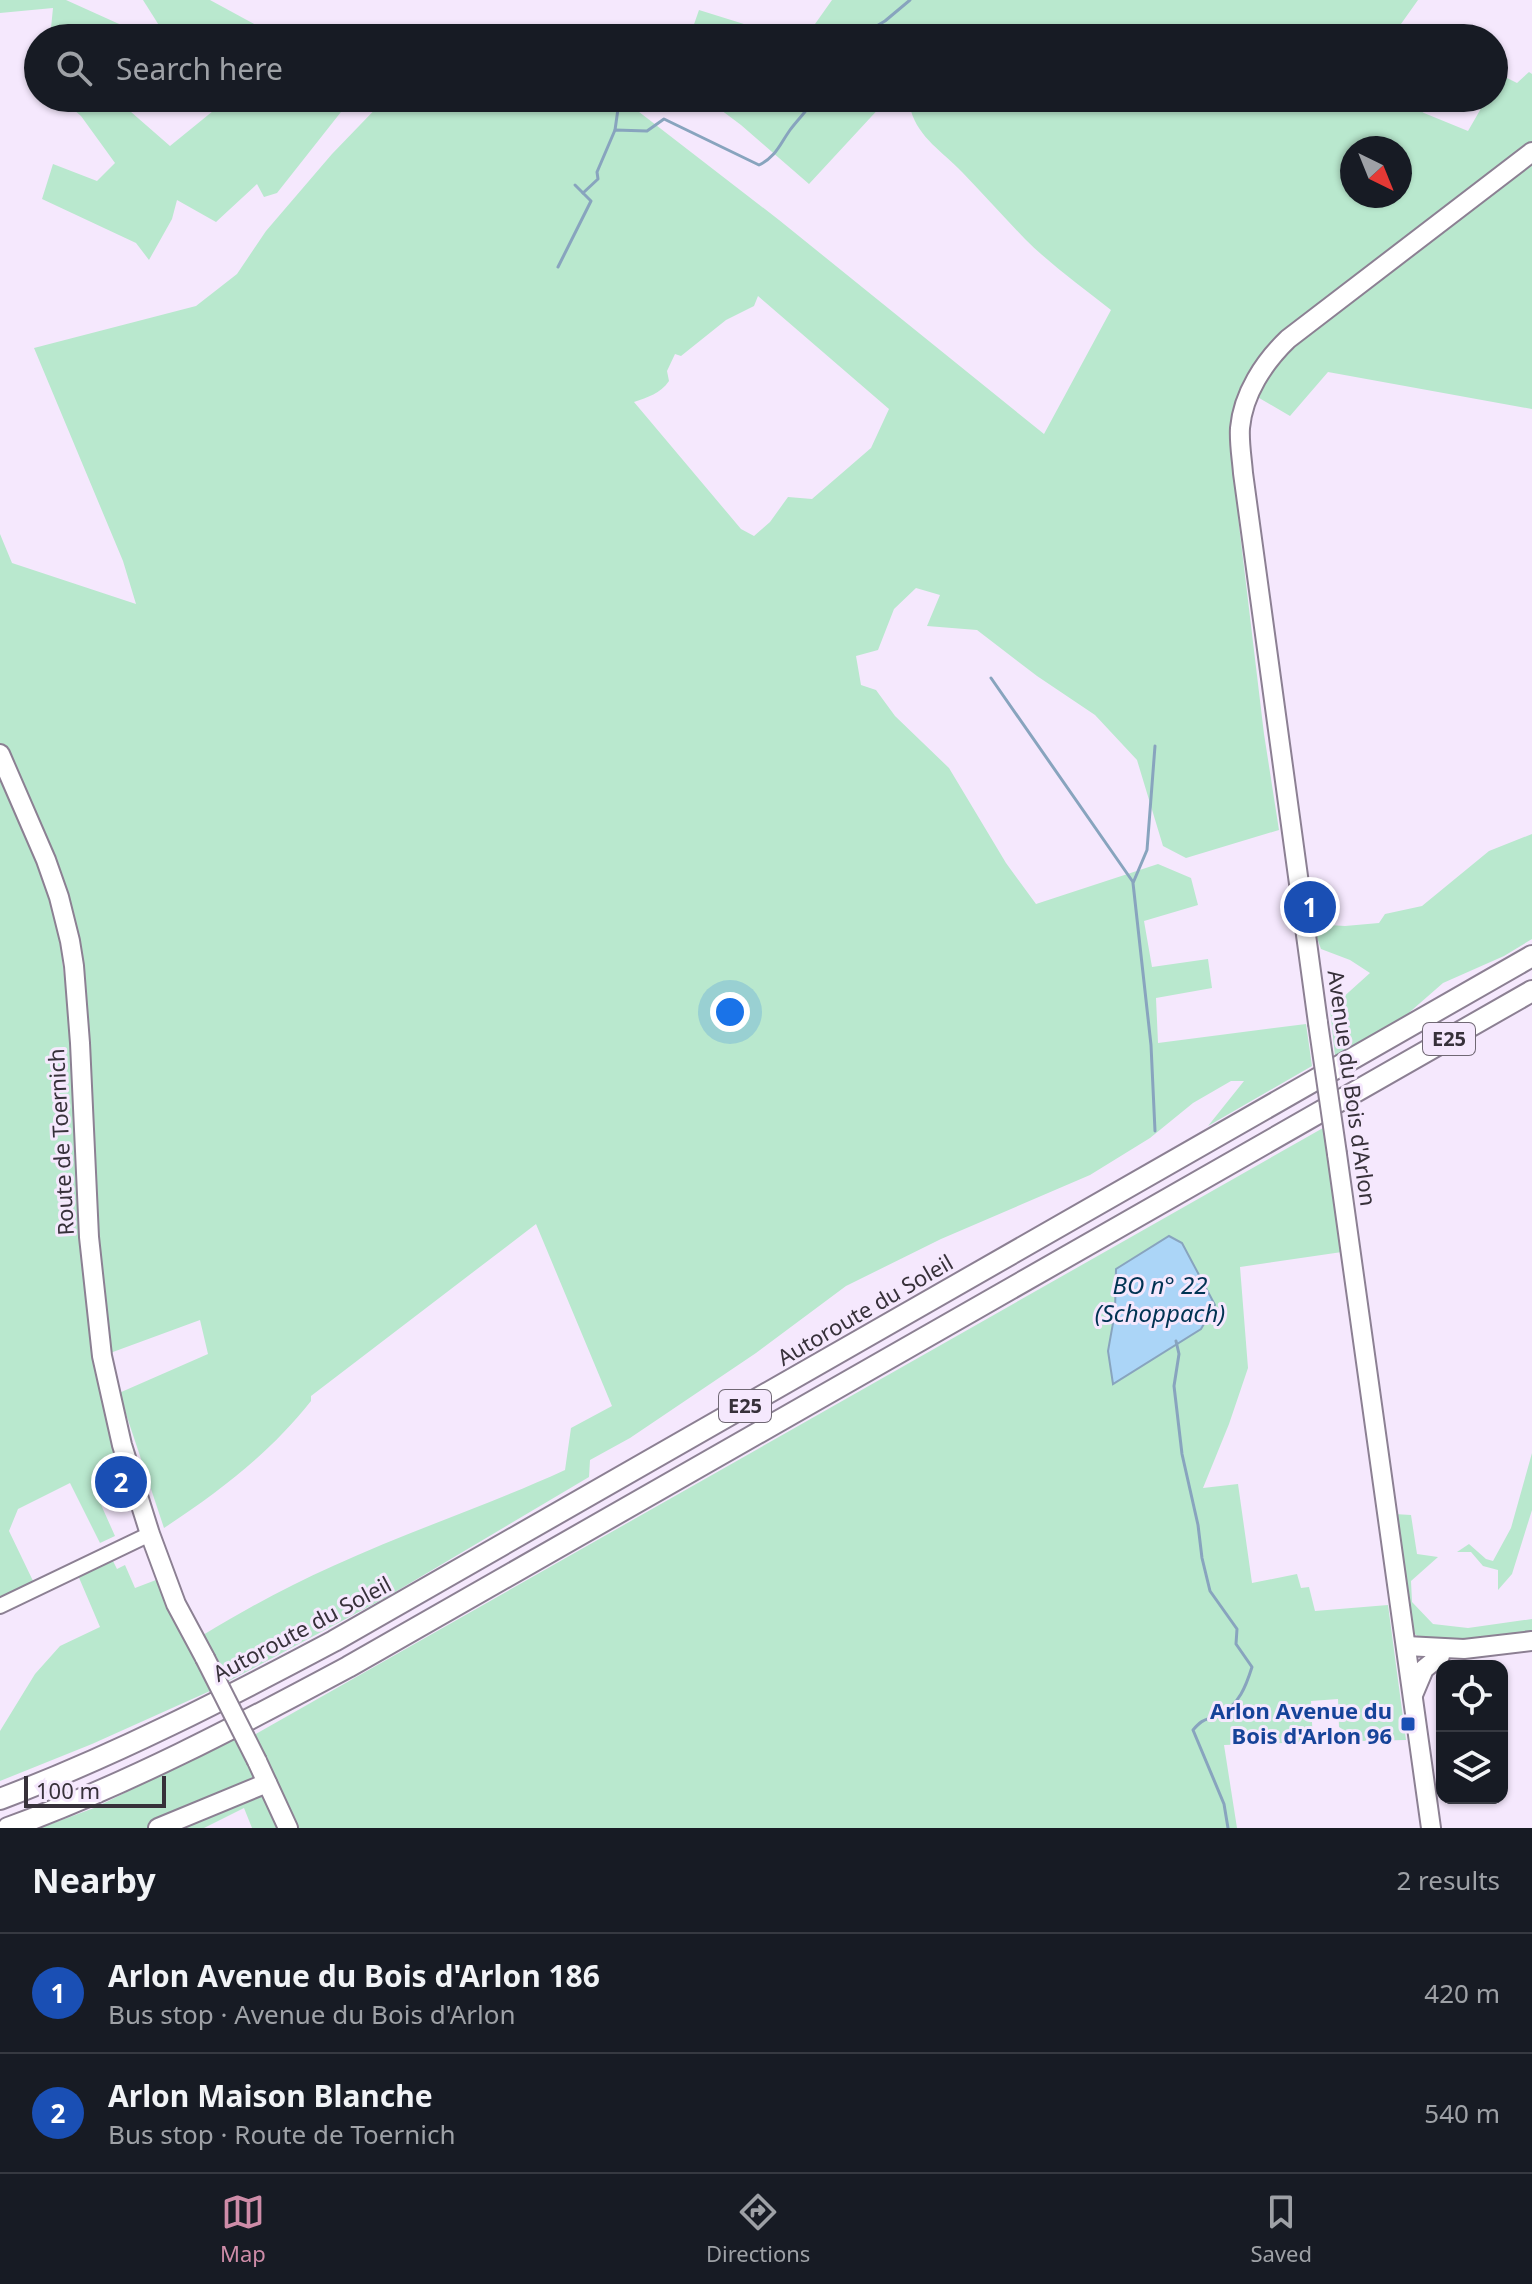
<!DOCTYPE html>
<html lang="en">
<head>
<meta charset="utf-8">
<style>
	body { margin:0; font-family:"Noto Sans",sans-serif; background:#242831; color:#f1f3f6 }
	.controls { position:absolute; right:24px; bottom:24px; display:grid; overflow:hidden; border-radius:16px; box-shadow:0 2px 6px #0004 }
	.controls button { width:72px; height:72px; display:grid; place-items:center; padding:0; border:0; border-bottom:2px solid #363941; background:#171b24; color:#f1f3f6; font:40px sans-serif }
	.compass { position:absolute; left:1340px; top:136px; width:72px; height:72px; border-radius:50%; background:#171b24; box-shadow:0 2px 6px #0004; rotate:137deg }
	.scale { position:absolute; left:24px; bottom:20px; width:142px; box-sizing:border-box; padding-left:8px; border:4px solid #37313a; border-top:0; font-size:22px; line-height:28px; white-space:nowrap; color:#37313a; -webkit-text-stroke:6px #f5e8fd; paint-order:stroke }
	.you { position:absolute; left:730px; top:1012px; width:28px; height:28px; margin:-20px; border:6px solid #fff; border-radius:50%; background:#1a73e8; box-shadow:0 0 0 12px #1a73e833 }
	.badge { display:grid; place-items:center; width:52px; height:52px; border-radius:50%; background:#ce8ca8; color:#fff; font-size:26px; font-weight:700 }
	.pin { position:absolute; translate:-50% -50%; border:4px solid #fff; box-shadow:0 2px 8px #0006 }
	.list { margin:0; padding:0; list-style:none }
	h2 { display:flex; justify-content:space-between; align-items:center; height:104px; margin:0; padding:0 32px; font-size:34px }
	h2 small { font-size:26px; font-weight:400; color:#9ea1a6 }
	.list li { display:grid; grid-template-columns:52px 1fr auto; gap:24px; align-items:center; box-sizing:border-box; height:120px; padding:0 32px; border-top:2px solid #363941 }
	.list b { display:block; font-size:30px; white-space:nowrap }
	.list p { margin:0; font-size:26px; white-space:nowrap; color:#9ea1a6 }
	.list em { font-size:26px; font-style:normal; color:#9ea1a6 }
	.icon { flex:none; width:44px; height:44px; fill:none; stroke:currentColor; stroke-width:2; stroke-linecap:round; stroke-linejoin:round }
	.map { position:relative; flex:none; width:1532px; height:1828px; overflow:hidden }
	.search { position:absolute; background:#171b24; box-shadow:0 2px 6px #0004; left:24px; right:24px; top:24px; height:88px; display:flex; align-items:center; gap:20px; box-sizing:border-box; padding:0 28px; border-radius:44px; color:#9ea1a6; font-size:30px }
	.sheet { height:344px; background:#171b24 }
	nav { display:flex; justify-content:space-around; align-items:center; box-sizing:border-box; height:112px; border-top:2px solid #363941; background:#171b24; font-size:22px; color:#9ea1a6 }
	nav a { display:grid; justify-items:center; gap:4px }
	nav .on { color:#ce8ca8 }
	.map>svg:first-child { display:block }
	.green { fill:#b9e8ce; fill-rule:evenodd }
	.water { fill:#abd5f7; stroke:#88a4be; stroke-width:2 }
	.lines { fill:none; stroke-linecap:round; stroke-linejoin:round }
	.stream { stroke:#88a4be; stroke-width:3 }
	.minor-casing { stroke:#8c8093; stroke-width:18 }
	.major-casing { stroke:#8c8093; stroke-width:22 }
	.highway-casing { stroke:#8c8093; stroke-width:24 }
	.minor { stroke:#fff; stroke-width:14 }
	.major { stroke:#fff; stroke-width:18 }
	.highway { stroke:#fff; stroke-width:20 }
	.major-bridge-casing { stroke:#8c8093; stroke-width:22; stroke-linecap:butt }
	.major-bridge { stroke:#fff; stroke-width:18 }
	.transit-dot { fill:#1a4fb4; stroke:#f5e8fd; stroke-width:3 }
	.labels { text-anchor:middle; stroke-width:6; stroke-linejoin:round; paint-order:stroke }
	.shield { fill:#f5e8fd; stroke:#706874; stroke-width:2 }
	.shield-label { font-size:20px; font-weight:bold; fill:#37313a }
	.street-label { font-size:22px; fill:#37313a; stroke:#f5e8fd }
	.transit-label { font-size:22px; font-weight:bold; fill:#164399; stroke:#f5e8fd; text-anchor:end }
	.water-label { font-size:24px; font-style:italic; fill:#003353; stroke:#f5e8fd }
</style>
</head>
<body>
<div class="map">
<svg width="1532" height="1828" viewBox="0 0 1532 1828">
	<rect width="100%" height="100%" fill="#f5e8fd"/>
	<g class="green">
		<polygon points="0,0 66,0 128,28 126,38 50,38 53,8 0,13"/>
		<polygon points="143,0 210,0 280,38 167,38"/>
		<polygon points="832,0 1418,0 1391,38 676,38 679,28 692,30 699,10 789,38 792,32 815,24"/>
		<path d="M1529,72L1532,74V142L1324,302L1261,355L1243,387L1232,427L1239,525L1264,734L1279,830L1186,858L1163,846L1137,760L1095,715L1037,676L977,630L927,626L940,595L916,588L894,609L878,650L856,656L861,685L876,690L895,716L949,768L1006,863L1036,904L1158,864L1191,878L1198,905L1144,921L1152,967L1208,959L1212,988L1156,998L1158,1043L1306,1024L1312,1066L1208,1126L1244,1081H1231L1193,1103L1150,1138L1090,1175L941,1239L846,1286L756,1353L630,1438L590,1460L589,1477L385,1598L229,1681L203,1635C246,1609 288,1586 333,1566C409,1531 489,1505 565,1470L571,1428L612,1406L536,1224L311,1396V1401C269,1454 220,1491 164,1528L119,1393L208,1354L200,1320L102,1356L85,1139L95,1138L84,967L62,960L68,1004C77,1166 77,1330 123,1486L98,1498L115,1536L100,1543L70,1483L18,1509L9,1531L34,1583L0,1600V534L12,563L136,604L123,561L34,348L196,306L237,274L266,231L332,154L386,98H621L779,220L1044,434L1111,310C1082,287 1051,265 1025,239C1004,217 983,194 962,172C943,152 919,138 911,111L883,104L809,184L741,125L705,98H1402L1424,113L1468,131L1487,98H1494V87L1501,75L1517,83ZM1352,148H1400V196H1352ZM758,296L889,409L871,448L812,499L788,497L770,522L754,536L741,529L634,402C648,397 660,394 669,381L667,371L675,354L681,356L726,320L754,306Z"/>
		<polygon points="60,98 115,98 170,146 213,111 205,98 352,98 277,193 264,197 257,184 216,222 177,200 172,219 149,260 136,243 42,199 53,164 97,181 115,163 81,116"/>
		<polygon points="1532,161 1532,409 1328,372 1290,416 1254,395 1287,349"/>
		<polygon points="1532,834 1532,939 1504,956 1443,983 1396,1024 1335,1056 1330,1009 1370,973 1350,960 1321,949 1312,924 1345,926 1379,923 1385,914 1422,906 1489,851"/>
		<path d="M1323,1128L1342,1252L1240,1267L1248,1368L1229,1424L1203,1488L1238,1484L1252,1583L1297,1574L1301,1588L1309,1587L1315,1611L1388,1605L1406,1740L1362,1741L1339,1727L1338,1699L1311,1701L1313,1742L1224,1745L1237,1828H252L244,1808L204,1828H40L94,1808L235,1739L248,1764L264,1757L254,1735ZM1169,1236L1108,1351L1115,1312Z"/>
		<polygon points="1532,1453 1532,1510 1512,1574 1498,1590 1498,1570 1483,1566 1471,1552 1457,1552 1469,1544 1486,1559 1493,1561 1511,1528"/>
		<path d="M1394,1514L1411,1515L1417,1554L1438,1557L1411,1581L1412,1602L1433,1624L1468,1628L1532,1619V1632C1510,1634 1438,1646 1420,1638C1417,1636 1414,1633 1411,1630Z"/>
		<polygon points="111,1557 117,1569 125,1565 135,1588 156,1580 210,1691 92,1744 0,1781 0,1731 35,1674 60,1646 100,1627 77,1573"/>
	</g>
	<polygon class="water" points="1169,1236 1182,1243 1215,1305 1201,1329 1113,1384 1108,1351 1115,1312 1116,1269"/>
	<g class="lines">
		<g class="stream">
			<polyline points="863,34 885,21 910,0"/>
			<polyline points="615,130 619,102"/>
			<polyline points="575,185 583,193"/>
			<path d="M558,267L591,201L583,193L598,179L597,172L615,130L647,131L664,119L759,165C776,157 780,144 790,130C798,119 808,110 815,98"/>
			<polyline points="991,678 1133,882"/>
			<polyline points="1155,746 1147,850 1133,883 1151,1045 1155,1131"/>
			<path d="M1176,1341L1179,1354L1174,1386L1182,1454L1198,1525L1202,1558L1210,1591L1237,1629L1236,1644L1252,1667C1246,1686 1239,1705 1220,1714C1206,1721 1204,1717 1193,1730L1224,1804L1228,1828"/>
		</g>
		<defs>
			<polyline id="minor" points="0,1606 150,1534"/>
			<g id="major">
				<polyline points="0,754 46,860 59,897 70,941 74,966 80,1043 89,1237 102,1356 122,1445 150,1534 176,1604 205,1658"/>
				<path d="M1318,1023L1243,473C1242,459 1239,443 1240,428C1243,394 1264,362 1288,339L1532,152"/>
				<polyline points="1337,1154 1431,1828"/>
				<polyline points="1406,1646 1464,1649 1532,1641"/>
				<polyline points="1413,1695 1424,1669 1440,1656"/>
				<polyline points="257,1761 288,1828"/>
				<polyline points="158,1828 267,1783"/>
			</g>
			<g id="highway">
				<path d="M0,1799C116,1755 225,1699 334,1641L1532,956"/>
				<path d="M8,1828C126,1785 238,1726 348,1667L1532,991"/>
			</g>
		</defs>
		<use href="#minor" class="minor-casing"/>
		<use href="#major" class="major-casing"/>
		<use href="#highway" class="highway-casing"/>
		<use href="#minor" class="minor"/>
		<use href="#major" class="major"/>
		<use href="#highway" class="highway"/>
		<defs>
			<g id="major-bridge">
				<polyline points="1318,1023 1337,1154"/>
				<polyline points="205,1658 257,1761"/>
			</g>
		</defs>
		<use href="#major-bridge" class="major-bridge-casing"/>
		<use href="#major-bridge" class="major-bridge"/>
	</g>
	<rect class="transit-dot" x="1400" y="1716" width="16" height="16" rx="4"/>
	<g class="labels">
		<g class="shield">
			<rect x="1423" y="1023" width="52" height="32" rx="6"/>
			<rect x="719" y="1390" width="52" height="32" rx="6"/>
		</g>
		<g class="shield-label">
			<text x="1449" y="1046">E25</text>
			<text x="745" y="1413">E25</text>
		</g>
		<g class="street-label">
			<text transform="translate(1352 1088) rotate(82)" y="8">Avenue du Bois d'Arlon</text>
			<text transform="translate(61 1142) rotate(-93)" y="8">Route de Toernich</text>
			<text transform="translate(865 1310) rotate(-30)" y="8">Autoroute du Soleil</text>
			<text transform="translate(302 1629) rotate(-28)" y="8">Autoroute du Soleil</text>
		</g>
		<g class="transit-label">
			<text x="1392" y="1719">Arlon Avenue du<tspan x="1392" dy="25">Bois d'Arlon 96</tspan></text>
		</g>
		<g class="water-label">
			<text x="1160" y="1294">BO n° 22<tspan x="1160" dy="28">(Schoppach)</tspan></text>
		</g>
	</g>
</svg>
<div class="controls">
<button><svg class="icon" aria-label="locate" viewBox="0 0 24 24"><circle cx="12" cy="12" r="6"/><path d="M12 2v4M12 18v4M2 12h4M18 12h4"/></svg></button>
<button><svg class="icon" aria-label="layers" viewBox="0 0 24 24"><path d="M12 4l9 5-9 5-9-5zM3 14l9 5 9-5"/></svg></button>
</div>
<svg class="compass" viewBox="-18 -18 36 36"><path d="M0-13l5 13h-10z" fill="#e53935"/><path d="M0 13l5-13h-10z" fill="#9ea1a6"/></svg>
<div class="scale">100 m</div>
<div class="you"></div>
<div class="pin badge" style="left:1310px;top:907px;background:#1a4fb4">1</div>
<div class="pin badge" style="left:121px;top:1482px;background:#1a4fb4">2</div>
<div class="search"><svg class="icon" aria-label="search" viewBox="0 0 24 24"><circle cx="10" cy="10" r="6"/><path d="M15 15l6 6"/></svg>Search here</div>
</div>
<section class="sheet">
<h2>Nearby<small>2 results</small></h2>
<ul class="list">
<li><span class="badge" style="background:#1a4fb4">1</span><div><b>Arlon Avenue du Bois d'Arlon 186</b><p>Bus stop · Avenue du Bois d'Arlon</p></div><em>420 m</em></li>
<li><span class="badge" style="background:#1a4fb4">2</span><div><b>Arlon Maison Blanche</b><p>Bus stop · Route de Toernich</p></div><em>540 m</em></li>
</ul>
</section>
<nav>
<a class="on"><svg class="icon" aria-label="map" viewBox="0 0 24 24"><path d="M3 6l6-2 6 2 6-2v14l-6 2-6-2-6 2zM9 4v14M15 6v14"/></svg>Map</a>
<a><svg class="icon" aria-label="directions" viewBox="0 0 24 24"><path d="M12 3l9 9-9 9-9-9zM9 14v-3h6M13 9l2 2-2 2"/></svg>Directions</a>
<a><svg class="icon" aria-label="saved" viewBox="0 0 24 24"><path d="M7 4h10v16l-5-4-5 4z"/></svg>Saved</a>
</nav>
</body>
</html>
